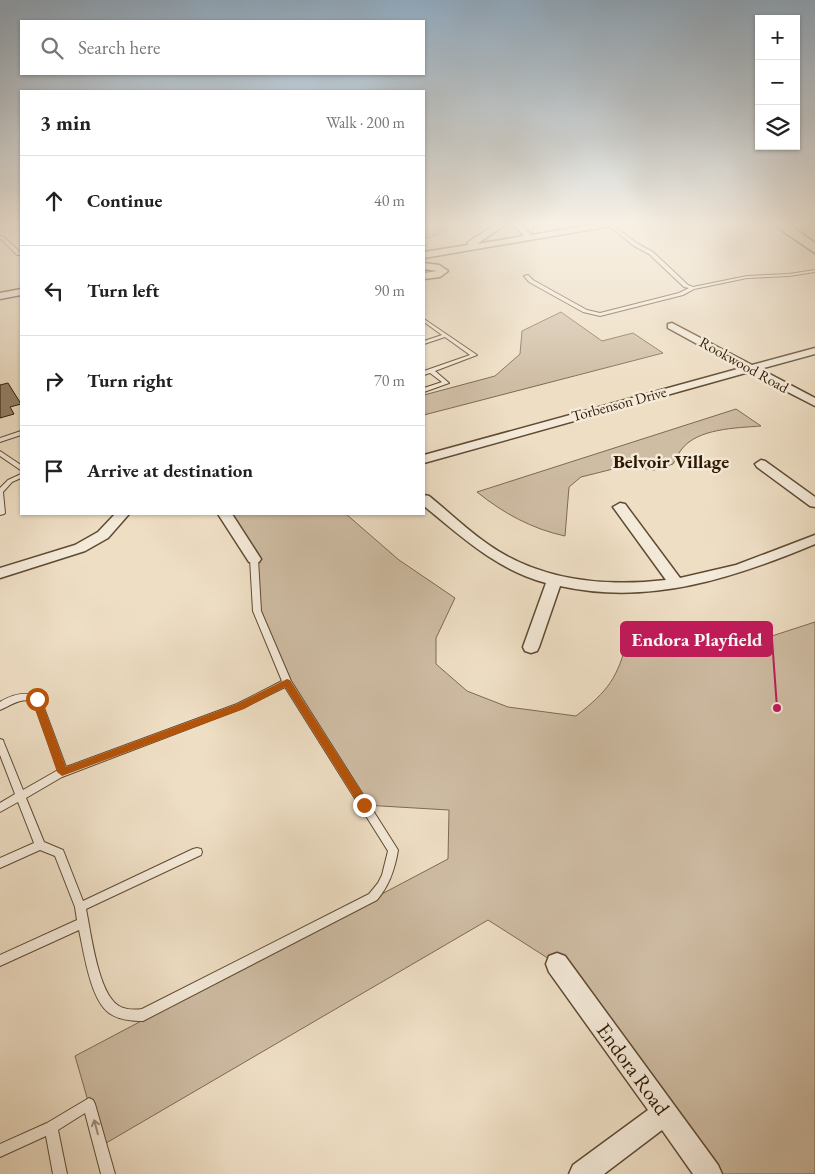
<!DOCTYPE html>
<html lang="en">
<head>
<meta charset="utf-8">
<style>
	body { margin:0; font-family:"EB Garamond",serif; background:#f2f2f2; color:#222 }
	.controls { position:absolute; right:15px; top:15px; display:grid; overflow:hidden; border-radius:0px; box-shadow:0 1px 4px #0004 }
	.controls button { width:45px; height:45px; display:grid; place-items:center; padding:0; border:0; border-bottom:1px solid #e0e0e0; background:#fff; color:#222; font:25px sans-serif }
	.stop { position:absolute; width:15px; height:15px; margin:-11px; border:4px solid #b45309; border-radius:50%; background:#fff }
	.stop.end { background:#b45309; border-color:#fff; box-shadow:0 1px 5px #0008 }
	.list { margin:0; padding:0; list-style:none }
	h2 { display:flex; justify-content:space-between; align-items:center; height:65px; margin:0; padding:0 20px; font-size:21px }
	h2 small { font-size:16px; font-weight:400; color:#767676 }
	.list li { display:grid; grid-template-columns:32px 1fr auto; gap:15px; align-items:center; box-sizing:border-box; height:90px; padding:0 20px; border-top:1px solid #e0e0e0 }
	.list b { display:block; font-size:19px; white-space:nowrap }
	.list em { font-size:16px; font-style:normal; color:#767676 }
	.icon { flex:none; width:28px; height:28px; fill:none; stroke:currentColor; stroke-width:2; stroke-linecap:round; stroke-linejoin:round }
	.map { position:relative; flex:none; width:815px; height:1174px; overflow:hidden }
	.search { position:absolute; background:#fff; box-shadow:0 1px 4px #0004; left:20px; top:20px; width:405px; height:55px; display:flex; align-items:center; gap:12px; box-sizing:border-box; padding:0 18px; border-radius:0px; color:#767676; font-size:19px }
	.panel { position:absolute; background:#fff; box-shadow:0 1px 4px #0004; left:20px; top:90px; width:405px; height:425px; border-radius:0px }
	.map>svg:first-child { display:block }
	.green { fill:#cebca3; stroke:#7e6a52 }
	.building { fill:#927f66; stroke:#2f1801 }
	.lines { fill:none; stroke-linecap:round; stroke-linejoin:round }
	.lane-casing { stroke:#5f4a32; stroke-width:2 }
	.street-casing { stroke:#5f4a32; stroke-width:3 }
	.secondary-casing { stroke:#2f1801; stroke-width:3 }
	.lane { fill:#f4ead9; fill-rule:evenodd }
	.street { fill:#f4ead9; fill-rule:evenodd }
	.secondary { fill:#f4ead9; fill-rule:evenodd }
	.oneway { stroke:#9b8c78 }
	.route { fill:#b45309 }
	.labels { text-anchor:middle; stroke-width:5; stroke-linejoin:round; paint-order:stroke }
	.far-street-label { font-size:15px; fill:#2f1801; stroke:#f4ead9 }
	.neighbourhood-label { font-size:19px; font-weight:bold; fill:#2f1801; stroke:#f4ead9 }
	.near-street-label { font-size:21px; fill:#2f1801; stroke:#f4ead9 }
	.leader { fill:none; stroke:#c2185b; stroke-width:2 }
	.callout-dot { fill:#c2185b; stroke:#f4ead9; stroke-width:2 }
	.callout { fill:#c2185b; stroke:#c2185b; stroke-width:2 }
	.callout-label { font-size:19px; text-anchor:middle; font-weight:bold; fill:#fff }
</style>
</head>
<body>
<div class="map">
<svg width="815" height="1174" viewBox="0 0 815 1174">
	<rect width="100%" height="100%" fill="#eedec4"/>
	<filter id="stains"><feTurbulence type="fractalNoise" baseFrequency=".004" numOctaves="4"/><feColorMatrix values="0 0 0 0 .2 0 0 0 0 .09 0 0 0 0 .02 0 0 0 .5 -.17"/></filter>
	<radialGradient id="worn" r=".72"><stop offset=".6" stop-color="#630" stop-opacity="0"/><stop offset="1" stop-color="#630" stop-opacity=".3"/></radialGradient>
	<g class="green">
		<polygon points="424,222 451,222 449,229 430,238 424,238"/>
		<polygon points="561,312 602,341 633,333 663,353 424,415 424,395 495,376 520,354 522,331"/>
		<path d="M736,409L761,426C737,428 697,428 681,450C678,454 676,459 673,464L654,470L641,468L613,469L581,477L569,487L565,536C532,529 503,513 477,492Z"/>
		<path d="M225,514H346L399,560L455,598L436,638V664L467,691L508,707L576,716C609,690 617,679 628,638L681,643L741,646L815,622V1174H709L557,964L488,920L101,1146L75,1056L448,859L449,810L364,805L287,682L257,611L254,559Z"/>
	</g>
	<polygon class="building" points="8,383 21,404 10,407 14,414 0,418 0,385"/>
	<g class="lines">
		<defs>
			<g id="lane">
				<polygon points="608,223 610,223 638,244 653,252 688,285 693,287 747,276 789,274 815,270 815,272 789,276 747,278 694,289 683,295 600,316 583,312 529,282 524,276 528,275 533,280 587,310 600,313 679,293 689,288 684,287 649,254 634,246 608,225"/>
				<polygon points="0,236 3,236 21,253 21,255 17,255 0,238"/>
				<polygon points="424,319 477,355 435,371 449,383 424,392 424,388 442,382 430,373 424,375 424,371 470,355 445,337 424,344 424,341 442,335 424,322"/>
				<polygon points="21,431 21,435 0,442 0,438"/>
				<polygon points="0,451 21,465 21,470 19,469 0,456"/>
				<polygon points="21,474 21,478 12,482 3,492 5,513 4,514 0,515 0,488 8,480"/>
				<path d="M251,557H257L258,559L261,611L291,681L398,850C395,869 389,886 377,900L143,1021C131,1021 119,1020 109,1013C90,999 84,952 79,930L0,966V955L77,920L75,907L55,856L40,850L0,868V858L34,843L18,802L0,812V803L15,794L0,755V739L3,740L4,743L23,790L58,770L33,701C19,698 12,705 0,710V702C13,694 26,691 40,697L66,767L237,704L282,681L253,611L250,559ZM285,687L388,851L382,875L378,883L369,894L142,1009C135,1010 126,1010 119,1006C98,994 91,933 86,909L201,855L202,852L201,849L197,848L193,849L83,901L63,850L44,842L26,798L62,777L243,708Z"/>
				<polygon points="89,1098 93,1100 95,1104 115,1174 101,1174 85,1113 58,1130 67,1174 53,1174 46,1136 0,1157 0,1144 47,1123"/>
			</g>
			<g id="street">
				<polygon points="500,222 509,222 477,244 524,236 511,222 519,222 531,235 609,222 627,222 623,224 424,258 424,252 468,245 468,242"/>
				<polygon points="424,263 439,265 448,271 440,277 424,279 424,273 437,271 424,269"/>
				<polygon points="21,289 21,295 0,299 0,293"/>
				<polygon points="672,323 752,365 815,348 815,354 760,369 815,398 815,406 749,372 424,463 424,455 741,368 668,328 668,324"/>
				<polygon points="761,460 765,461 815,497 815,507 810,506 757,467 755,464"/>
				<path d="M424,495L429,496C449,512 467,530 489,545C541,581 604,587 666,580L613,507L620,503L625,504L680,578L736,565L815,535V544C734,578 649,606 560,586L539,647L537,651L531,653L525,651L523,647L546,583C497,570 462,537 424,506Z"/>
				<polygon points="115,514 129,514 108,538 85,551 0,578 0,568 75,545 98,532"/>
				<polygon points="218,514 232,514 261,559 259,562 249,562"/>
				<polygon points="557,953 565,956 718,1165 722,1174 693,1174 662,1130 604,1174 569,1174 573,1165 648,1110 549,972 546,964 549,956"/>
			</g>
			<polygon id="secondary" points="774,222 786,222 815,243 815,253 784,232"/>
		</defs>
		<use href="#lane" class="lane-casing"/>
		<use href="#street" class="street-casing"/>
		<use href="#secondary" class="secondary-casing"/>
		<use href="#lane" class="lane"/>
		<use href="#street" class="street"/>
		<use href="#secondary" class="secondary"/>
	</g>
	<defs><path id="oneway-shaft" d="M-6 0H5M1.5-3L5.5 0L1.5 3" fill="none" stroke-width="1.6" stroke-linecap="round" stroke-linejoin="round" transform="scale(1.25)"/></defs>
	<use class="oneway" href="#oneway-shaft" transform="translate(96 1127) rotate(-105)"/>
	<linearGradient id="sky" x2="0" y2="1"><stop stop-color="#90aabf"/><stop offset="0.58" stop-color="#f7f0e4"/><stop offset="1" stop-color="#f7f0e4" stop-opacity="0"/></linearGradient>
	<rect width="815" height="386" fill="url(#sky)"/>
	<polygon class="route" points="287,679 290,680 368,802 370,805 368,808 361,808 285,687 244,709 62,776 57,772 32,699 37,696 41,699 66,767 237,704"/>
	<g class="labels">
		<g class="far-street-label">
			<text transform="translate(744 365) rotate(29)" y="5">Rookwood Road</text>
			<text transform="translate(619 404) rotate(-15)" y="5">Torbenson Drive</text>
		</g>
		<g class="neighbourhood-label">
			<text x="671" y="468">Belvoir Village</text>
		</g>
		<g class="near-street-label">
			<text transform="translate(633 1069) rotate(54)" y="7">Endora Road</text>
		</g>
	</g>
	<path class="leader" d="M777 708L772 639"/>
	<circle class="callout-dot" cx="777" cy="708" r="5"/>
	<rect class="callout" x="621" y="622" width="151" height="34" rx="5"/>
	<g class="callout-label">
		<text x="697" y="646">Endora Playfield</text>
	</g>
	<rect width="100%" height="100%" filter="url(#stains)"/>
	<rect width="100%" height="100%" fill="url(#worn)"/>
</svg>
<div class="controls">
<button>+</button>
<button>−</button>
<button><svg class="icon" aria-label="layers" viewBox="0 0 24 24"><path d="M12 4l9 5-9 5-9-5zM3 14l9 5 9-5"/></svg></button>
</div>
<div class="stop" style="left:37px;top:699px"></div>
<div class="stop end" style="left:364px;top:805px"></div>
<div class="search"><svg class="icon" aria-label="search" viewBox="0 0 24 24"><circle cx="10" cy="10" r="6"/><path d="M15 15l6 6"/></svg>Search here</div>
<section class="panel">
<h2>3 min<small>Walk · 200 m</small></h2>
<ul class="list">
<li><svg class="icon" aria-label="ahead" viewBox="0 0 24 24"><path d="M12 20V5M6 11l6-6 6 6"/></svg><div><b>Continue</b></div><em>40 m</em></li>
<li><svg class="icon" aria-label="left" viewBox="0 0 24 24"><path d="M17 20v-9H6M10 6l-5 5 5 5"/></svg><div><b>Turn left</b></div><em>90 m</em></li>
<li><svg class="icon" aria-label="right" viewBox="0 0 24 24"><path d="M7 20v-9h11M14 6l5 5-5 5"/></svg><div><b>Turn right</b></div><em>70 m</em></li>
<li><svg class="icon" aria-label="arrive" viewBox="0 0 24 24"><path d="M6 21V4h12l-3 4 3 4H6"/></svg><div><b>Arrive at destination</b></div></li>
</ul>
</section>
</div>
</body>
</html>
